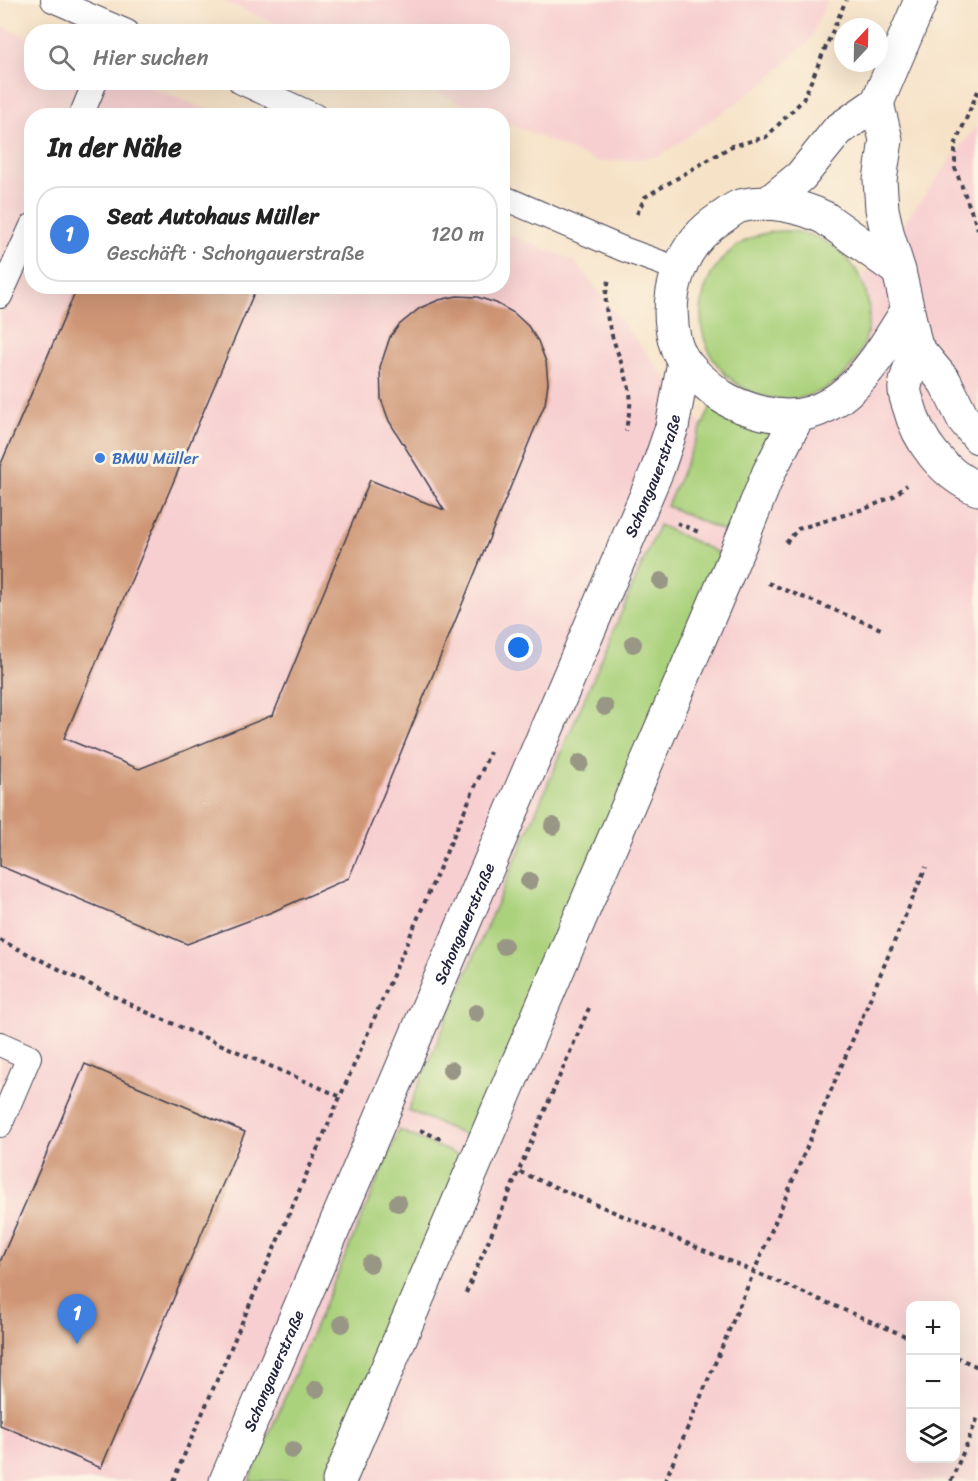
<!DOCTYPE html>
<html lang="de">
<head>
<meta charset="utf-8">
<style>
	body { margin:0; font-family:Sriracha,sans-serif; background:#f2f2f2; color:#222 }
	.controls { position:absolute; right:18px; bottom:18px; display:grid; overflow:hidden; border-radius:12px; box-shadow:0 6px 24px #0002 }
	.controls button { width:54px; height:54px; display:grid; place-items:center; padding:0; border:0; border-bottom:2px solid #e0e0e0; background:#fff; color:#222; font:30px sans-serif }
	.compass { position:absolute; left:834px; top:18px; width:54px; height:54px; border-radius:50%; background:#fff; box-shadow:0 6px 24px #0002; rotate:22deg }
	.you { position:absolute; left:519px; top:648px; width:21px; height:21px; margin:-15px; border:4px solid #fff; border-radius:50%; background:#1a73e8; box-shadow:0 0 0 9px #1a73e833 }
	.badge { display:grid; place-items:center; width:39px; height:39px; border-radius:50%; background:#d93025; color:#fff; font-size:20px; font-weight:700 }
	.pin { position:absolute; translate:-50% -50px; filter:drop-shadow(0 2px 3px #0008) }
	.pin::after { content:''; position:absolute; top:32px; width:21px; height:18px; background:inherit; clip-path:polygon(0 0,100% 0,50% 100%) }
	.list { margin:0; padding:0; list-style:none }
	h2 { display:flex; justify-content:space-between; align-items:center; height:78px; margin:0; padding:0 24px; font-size:26px }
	h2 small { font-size:20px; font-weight:400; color:#767676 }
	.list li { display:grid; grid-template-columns:39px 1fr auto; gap:18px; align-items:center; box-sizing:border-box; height:96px; margin:0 12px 12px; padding:0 12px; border:2px solid #e0e0e0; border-radius:24px }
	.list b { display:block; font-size:22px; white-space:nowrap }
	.list p { margin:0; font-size:20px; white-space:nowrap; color:#767676 }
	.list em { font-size:20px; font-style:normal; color:#767676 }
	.icon { flex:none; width:33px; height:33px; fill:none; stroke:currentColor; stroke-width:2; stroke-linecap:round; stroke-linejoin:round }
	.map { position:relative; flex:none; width:978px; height:1481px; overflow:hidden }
	.search { position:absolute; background:#fff; box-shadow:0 6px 24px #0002; left:24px; top:24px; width:486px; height:66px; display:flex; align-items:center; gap:15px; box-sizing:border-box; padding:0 21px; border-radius:24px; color:#767676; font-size:22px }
	.panel { position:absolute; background:#fff; box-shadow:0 6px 24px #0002; left:24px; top:108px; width:486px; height:186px; border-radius:24px }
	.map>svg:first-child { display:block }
	.built { fill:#f7cfd0; fill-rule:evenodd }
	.green { fill:#aad17c; stroke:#667a5c; stroke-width:1.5 }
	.building { fill:#cf9676 }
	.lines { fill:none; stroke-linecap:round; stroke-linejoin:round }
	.lane-casing { stroke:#423f50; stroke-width:26 }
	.street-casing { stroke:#423f50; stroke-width:35 }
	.path { stroke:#423f50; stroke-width:4; stroke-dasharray:4.5 4.5; stroke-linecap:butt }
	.lane { stroke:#fff; stroke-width:24 }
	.street { stroke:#fff; stroke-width:33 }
	.tree { fill:#989684 }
	.shop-dot { fill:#3f7fe0; stroke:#fcf5e5; stroke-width:2 }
	.labels { text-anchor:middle; stroke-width:6; stroke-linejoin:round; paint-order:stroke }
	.shop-label { font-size:16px; fill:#366cbe; stroke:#fcf5e5; text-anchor:start }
	.street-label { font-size:16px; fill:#22223b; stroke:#fcf5e5 }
</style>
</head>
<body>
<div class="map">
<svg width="978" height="1481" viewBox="0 0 978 1481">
	<rect width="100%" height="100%" fill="#fcf5e5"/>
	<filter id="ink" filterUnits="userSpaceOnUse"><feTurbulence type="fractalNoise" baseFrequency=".0167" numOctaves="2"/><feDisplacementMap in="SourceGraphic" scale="12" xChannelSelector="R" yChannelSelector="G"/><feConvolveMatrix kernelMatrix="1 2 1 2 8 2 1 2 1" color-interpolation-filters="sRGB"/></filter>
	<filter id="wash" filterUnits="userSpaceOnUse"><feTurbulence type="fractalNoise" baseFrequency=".008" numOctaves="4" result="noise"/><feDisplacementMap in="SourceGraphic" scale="24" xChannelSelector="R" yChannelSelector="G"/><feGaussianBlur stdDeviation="1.35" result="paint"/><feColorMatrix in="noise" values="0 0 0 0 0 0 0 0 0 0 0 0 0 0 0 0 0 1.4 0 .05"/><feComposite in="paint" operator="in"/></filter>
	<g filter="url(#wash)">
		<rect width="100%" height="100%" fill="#f6e2c7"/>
		<g class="built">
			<polygon points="220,0 827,0 810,40 763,84 658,157 599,162 503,121 502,116 491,115 413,83 502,82 502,32 294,31"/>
			<path d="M0,26L31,38L32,82L140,83L220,115L32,116V286H502L503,232L575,261L727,458L978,124V1481H0ZM910,1306H956V1458H910Z"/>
		</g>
		<g class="green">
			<circle cx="785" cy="315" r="84"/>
			<polygon points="711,406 733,419 769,432 770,436 730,534 667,506"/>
			<polygon points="659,525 721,554 471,1138 408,1110"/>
			<polygon points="399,1130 462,1157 324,1481 249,1481"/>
		</g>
		<g id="blocks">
			<g class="building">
				<polygon points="78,286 257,286 64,738 139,769 273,715 370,480 444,510 389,421 381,399 380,367 390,337 399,325 420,308 439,300 457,296 477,297 496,303 514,313 528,326 538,341 546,362 548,383 545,404 539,418 349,878 272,912 187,944 0,866 0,466"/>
				<polygon points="85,1064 245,1132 101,1468 0,1425 0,1262"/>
			</g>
		</g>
	</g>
	<g filter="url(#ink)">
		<use href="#blocks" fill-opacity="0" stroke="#423f50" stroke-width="1.5"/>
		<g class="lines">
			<defs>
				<g id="lane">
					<polyline points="53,0 127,32"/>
					<polyline points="241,82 315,116"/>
					<polyline points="81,116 95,82"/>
					<polyline points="502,197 623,249 678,269"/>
					<polyline points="0,296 32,226"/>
					<polyline points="0,1044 29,1057 0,1125"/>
				</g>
				<g id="street">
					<polyline points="877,103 886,140 880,180 882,209 888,236 899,271 916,347 945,382 964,420 978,437"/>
					<polyline points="768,203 801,176 838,130 877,103 921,0"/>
					<path d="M899,271L825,218C801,206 767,199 740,206C734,208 727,214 721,218C680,244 663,295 675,342C681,365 703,382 721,396C734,405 748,409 763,413C837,431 874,364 907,311"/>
					<path d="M916,347C913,360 907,374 905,387C904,393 907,400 909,406C918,441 943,474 978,489"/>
					<path id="s1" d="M226,1481L658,468L672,427L684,362"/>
					<polyline points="339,1481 738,549 769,472 798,416"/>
				</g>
			</defs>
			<use href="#lane" class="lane-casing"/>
			<use href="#street" class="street-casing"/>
			<g class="path">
				<polyline points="978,91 955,145 955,168 978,229"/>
				<polyline points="637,214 645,197 732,146 766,137 803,100 846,0"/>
				<path d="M609,281C596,315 625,361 630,394C632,405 627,420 626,431"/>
				<polyline points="677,523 701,533"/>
				<polyline points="786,543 798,529 867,508 894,496 907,485"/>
				<polyline points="768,583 881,629"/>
				<polyline points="0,940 144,1011 339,1096"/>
				<polyline points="420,1130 443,1140"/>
				<polyline points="520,1172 910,1338"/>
				<polyline points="466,1293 589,1008"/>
				<polyline points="956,1357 978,1367"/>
				<polyline points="173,1481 490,752"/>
				<polyline points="665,1481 926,867"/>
				<polyline points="951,1481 978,1417"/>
			</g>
			<use href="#lane" class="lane"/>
			<use href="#street" class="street"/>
		</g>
		<g class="tree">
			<circle cx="661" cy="581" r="9"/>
			<circle cx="633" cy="644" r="9"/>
			<circle cx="605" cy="707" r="9"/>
			<circle cx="580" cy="763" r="9"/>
			<circle cx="553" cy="826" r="9"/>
			<circle cx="529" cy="881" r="9"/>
			<circle cx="504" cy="946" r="9"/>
			<circle cx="476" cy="1013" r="9"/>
			<circle cx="451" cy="1070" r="9"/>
			<circle cx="398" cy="1203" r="9"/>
			<circle cx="370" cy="1264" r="9"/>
			<circle cx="342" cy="1324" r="9"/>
			<circle cx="316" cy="1389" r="9"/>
			<circle cx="292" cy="1450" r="9"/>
		</g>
	</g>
	<circle class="shop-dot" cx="100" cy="458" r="6"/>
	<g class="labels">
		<g class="shop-label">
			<text x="112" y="464">BMW Müller</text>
		</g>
		<g class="street-label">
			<text dy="6" stroke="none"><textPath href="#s1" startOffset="1092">Schongauerstraße</textPath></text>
			<text dy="6" stroke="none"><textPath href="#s1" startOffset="606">Schongauerstraße</textPath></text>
			<text dy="6" stroke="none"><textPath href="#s1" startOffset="120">Schongauerstraße</textPath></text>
		</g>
	</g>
</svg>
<div class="controls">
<button>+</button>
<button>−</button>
<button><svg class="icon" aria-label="layers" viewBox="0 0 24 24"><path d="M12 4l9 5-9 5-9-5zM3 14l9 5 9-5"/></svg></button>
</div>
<svg class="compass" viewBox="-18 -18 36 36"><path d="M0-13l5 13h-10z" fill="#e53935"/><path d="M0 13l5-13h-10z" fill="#767676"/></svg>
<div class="you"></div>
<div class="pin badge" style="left:77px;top:1344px;background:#3f7fe0">1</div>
<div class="search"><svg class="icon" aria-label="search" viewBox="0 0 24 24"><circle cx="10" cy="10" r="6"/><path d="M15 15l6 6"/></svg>Hier suchen</div>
<section class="panel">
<h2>In der Nähe<small></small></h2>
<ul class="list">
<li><span class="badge" style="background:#3f7fe0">1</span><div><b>Seat Autohaus Müller</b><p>Geschäft · Schongauerstraße</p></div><em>120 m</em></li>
</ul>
</section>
</div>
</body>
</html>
